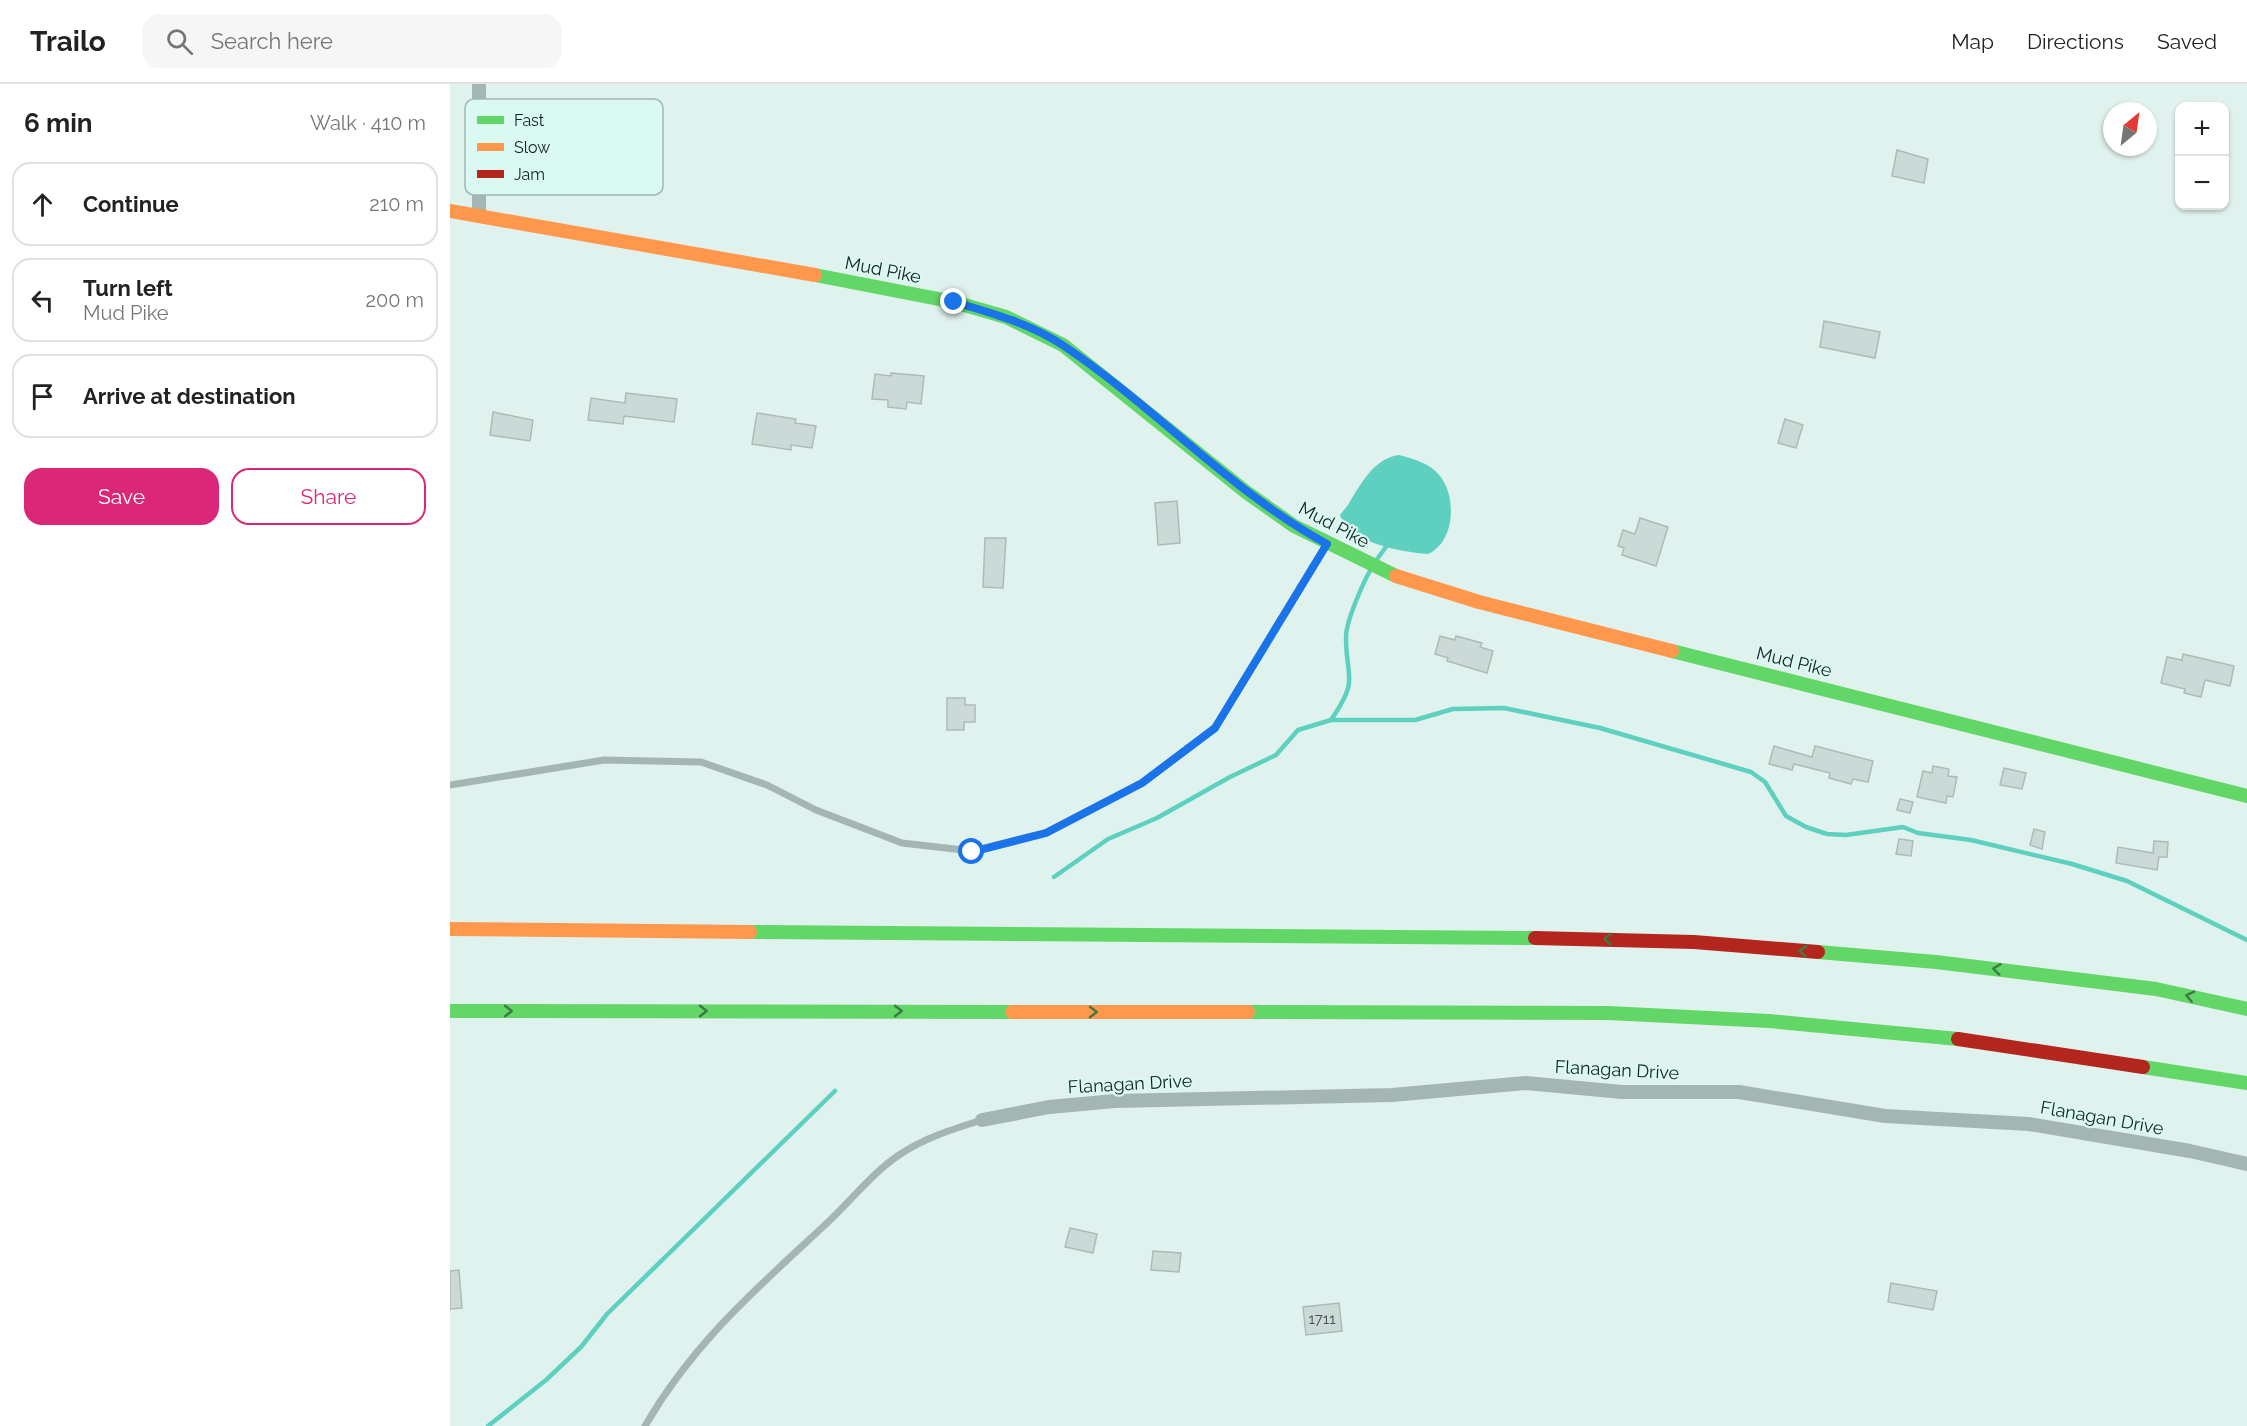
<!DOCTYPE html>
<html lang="en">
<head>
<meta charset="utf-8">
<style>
	body { margin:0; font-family:Raleway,sans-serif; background:#f6f6f6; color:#222 }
	.controls { position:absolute; right:18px; top:18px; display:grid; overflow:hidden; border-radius:12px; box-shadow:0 2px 4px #0004 }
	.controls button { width:54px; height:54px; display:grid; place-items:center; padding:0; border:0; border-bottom:2px solid #e0e0e0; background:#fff; color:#222; font:30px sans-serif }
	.compass { position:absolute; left:1653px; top:18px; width:54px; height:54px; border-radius:50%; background:#fff; box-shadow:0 2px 4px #0004; rotate:29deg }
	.stop { position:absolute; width:18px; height:18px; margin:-14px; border:4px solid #1a73e8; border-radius:50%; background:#fff }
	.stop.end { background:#1a73e8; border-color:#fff; box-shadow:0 2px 6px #0008 }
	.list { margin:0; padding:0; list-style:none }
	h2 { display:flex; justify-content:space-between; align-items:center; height:78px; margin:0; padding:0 24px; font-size:26px }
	h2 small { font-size:20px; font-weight:400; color:#767676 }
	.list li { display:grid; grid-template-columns:39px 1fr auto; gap:18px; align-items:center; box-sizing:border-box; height:84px; margin:0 12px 12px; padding:0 12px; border:2px solid #e0e0e0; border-radius:18px }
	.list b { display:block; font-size:22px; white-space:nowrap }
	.list p { margin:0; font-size:20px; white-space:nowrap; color:#767676 }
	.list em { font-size:20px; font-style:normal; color:#767676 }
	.actions { display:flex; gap:12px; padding:18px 24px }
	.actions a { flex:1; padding:14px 0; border:2px solid #db2777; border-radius:18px; text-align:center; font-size:21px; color:#db2777 }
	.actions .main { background:#db2777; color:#fff }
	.icon { flex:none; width:33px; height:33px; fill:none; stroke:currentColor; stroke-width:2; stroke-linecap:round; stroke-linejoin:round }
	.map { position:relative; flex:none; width:1797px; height:1342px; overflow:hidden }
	header { display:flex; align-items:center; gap:36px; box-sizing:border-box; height:84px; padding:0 30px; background:#fff; border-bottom:2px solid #e0e0e0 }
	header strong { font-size:28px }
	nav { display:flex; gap:33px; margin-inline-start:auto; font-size:21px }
	.search { width:420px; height:54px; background:#f6f6f6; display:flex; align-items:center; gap:15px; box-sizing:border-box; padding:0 21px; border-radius:18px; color:#767676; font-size:22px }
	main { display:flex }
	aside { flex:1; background:#fff }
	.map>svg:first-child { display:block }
	.water { fill:#5ed0c0 }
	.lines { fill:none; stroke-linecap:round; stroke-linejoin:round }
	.stream { stroke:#5ed0c0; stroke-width:4.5 }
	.building { fill:#ccdad7; stroke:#adbbb8; stroke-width:1.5 }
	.lane { stroke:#a4b6b2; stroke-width:7 }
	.street { stroke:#a4b6b2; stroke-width:14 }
	.fast { stroke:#63d668; stroke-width:14 }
	.slow { stroke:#ff974d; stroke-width:14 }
	.jam { stroke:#b3261e; stroke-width:14 }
	.oneway { stroke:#3c7c44 }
	.route { stroke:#1a73e8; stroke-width:8 }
	.labels { text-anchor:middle; stroke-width:4.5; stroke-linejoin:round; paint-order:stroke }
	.number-label { font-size:15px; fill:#44514f }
	.street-label { font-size:18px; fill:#162220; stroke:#d9f9f2 }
	.key { fill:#d9f9f2; stroke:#9eb8b3; stroke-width:1.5 }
	.key-label { font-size:16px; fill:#162220 }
</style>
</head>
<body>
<header>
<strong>Trailo</strong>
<div class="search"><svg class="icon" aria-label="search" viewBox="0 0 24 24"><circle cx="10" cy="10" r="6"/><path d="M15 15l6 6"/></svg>Search here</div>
<nav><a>Map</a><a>Directions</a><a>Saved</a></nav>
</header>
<main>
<aside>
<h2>6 min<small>Walk · 410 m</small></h2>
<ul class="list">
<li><svg class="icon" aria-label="ahead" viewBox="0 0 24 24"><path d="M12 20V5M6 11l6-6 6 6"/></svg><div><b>Continue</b></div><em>210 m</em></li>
<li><svg class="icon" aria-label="left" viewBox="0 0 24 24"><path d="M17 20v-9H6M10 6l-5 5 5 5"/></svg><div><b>Turn left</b><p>Mud Pike</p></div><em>200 m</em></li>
<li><svg class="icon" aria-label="arrive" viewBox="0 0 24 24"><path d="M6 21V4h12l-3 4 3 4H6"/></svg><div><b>Arrive at destination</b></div></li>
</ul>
<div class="actions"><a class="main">Save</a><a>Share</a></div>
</aside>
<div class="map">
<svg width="1797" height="1342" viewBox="0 0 1797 1342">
	<rect width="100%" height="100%" fill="#e0f2ee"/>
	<path class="water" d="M949,371C964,375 980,379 990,392C1007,413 1005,458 978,470C952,468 898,459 890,431L898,421C910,401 924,374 949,371Z"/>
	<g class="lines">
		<g class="stream">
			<polyline points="925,478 938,460"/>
			<path d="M881,636C910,593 896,597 896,553C896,537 913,499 921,485"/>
			<polyline points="604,793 658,755 707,734 780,693 826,671 848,646 881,636 965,636 1003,625 1054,624 1150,644 1301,688 1315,698 1336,732 1356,743 1377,750 1396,751 1453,743 1468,749 1521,756 1622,780 1677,797 1797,856"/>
			<polyline points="38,1342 96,1296 131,1263 157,1230 385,1007"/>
		</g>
	</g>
	<g class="building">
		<polygon points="1447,66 1478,75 1474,99 1442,92"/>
		<polygon points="1374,237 1430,248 1425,274 1370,263"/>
		<polygon points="441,289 474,292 471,320 457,318 456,325 438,323 438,316 422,315 425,290 441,292"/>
		<polygon points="176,309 227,315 224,338 174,332 173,340 138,336 141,314 175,319"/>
		<polygon points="43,328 83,336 80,357 40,351"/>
		<polygon points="307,329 346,335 345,339 366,342 362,364 341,361 341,366 302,360"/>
		<polygon points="1335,335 1353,341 1346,364 1328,359"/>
		<polygon points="727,417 730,459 708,461 705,419"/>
		<polygon points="1190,434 1218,443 1206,482 1172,471 1174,464 1168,462 1173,446 1185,450"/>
		<polygon points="535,454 556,454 553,504 533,503"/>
		<polygon points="990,552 1005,556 1006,552 1032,559 1030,563 1043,567 1037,589 997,577 998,574 985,570"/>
		<polygon points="1733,570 1784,582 1780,602 1755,596 1751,613 1734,609 1735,605 1711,599 1717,573 1732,576"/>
		<polygon points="497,614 515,614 515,621 525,621 525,638 514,638 514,646 497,646"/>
		<polygon points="1324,662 1362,673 1365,662 1423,677 1418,698 1403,695 1401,700 1379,694 1380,689 1344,680 1342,686 1319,680"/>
		<polygon points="1483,682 1499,685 1498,692 1507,693 1503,713 1497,712 1496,719 1467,713 1473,687 1482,689"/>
		<polygon points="1554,684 1576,689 1572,705 1550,701"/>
		<polygon points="1450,715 1463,718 1460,729 1447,726"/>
		<polygon points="1584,745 1595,748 1592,765 1580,761"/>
		<polygon points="1449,755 1463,757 1461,772 1446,770"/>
		<polygon points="1704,757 1718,758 1717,773 1709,773 1707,786 1666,779 1668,763 1703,769"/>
		<polygon points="620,1144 647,1150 643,1169 615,1163"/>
		<polygon points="703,1167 731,1169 729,1188 701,1186"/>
		<polygon points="9,1186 12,1224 0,1225 0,1187"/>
		<polygon points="1441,1199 1487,1207 1483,1226 1438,1218"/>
		<polygon points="889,1219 892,1247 856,1251 853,1223"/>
	</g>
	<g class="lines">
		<g class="lane">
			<polyline points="0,701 154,676 251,678 317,701 366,726 452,759 522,767 595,749 692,699 765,644 877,460"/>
			<path d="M195,1342C244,1258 306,1205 376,1140C400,1118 422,1089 449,1071C474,1054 503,1045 532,1036"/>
		</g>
		<g class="street">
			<polyline points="29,0 29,131"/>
			<polyline points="532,1036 599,1023 665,1017 942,1011 1076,999 1172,1008 1289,1008 1435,1032 1579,1040 1740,1067 1797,1080"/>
		</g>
		<g class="fast">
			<polyline points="365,191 504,218 556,233 613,261 796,408 844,442 946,492"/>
			<polyline points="1222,567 1797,712"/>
			<polyline points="300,848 1085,854"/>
			<polyline points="1368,868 1486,878 1706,905 1797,925"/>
			<polyline points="0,927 562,928"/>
			<polyline points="798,928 1158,929 1319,937 1508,955"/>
			<polyline points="1693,983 1797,999"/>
		</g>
		<g class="slow">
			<polyline points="0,127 365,191"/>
			<polyline points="946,492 1029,518 1222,567"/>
			<polyline points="0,845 300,848"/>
			<polyline points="562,928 798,928"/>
		</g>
		<g class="jam">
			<polyline points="1085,854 1244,858 1368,868"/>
			<polyline points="1508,955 1693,983"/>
		</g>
	</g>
	<defs><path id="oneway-chevron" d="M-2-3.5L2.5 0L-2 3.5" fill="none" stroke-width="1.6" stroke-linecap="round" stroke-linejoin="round" transform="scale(1.5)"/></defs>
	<g class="oneway">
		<use href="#oneway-chevron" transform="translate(1158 855) rotate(-178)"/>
		<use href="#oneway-chevron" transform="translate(1353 867) rotate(-175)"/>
		<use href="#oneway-chevron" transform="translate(1547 885) rotate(-173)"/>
		<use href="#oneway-chevron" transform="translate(1740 912) rotate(-167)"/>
		<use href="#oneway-chevron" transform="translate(58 927)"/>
		<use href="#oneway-chevron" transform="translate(253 927)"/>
		<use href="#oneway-chevron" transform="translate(448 927)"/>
		<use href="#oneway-chevron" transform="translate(643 928)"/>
	</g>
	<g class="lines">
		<path class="route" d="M504,218C542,229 581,240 614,262C705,323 780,407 877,460L765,644L692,699L596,749L522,768"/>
	</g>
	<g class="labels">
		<g class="number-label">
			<text x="872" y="1240">1711</text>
		</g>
		<g class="street-label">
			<text transform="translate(433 186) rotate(11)" y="6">Mud Pike</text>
			<text transform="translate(884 441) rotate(28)" y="6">Mud Pike</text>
			<text transform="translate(1344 578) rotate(14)" y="6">Mud Pike</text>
			<text transform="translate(1167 986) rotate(3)" y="6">Flanagan Drive</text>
			<text transform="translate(680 1000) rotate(-3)" y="6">Flanagan Drive</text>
			<text transform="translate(1652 1034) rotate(10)" y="6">Flanagan Drive</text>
		</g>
	</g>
	<rect x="15" y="15" width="198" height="96" rx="9" class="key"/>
	<rect x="27" y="32" width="27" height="8" fill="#63d668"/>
	<rect x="27" y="59" width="27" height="8" fill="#ff974d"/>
	<rect x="27" y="86" width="27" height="8" fill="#b3261e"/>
	<g class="key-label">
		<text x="64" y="42">Fast</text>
		<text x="64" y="69">Slow</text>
		<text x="64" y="96">Jam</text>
	</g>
</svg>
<div class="controls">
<button>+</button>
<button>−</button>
</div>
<svg class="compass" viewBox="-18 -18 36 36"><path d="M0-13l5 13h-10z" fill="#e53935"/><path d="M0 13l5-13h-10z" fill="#767676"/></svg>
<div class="stop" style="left:522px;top:768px"></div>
<div class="stop end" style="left:504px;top:218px"></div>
</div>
</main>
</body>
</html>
